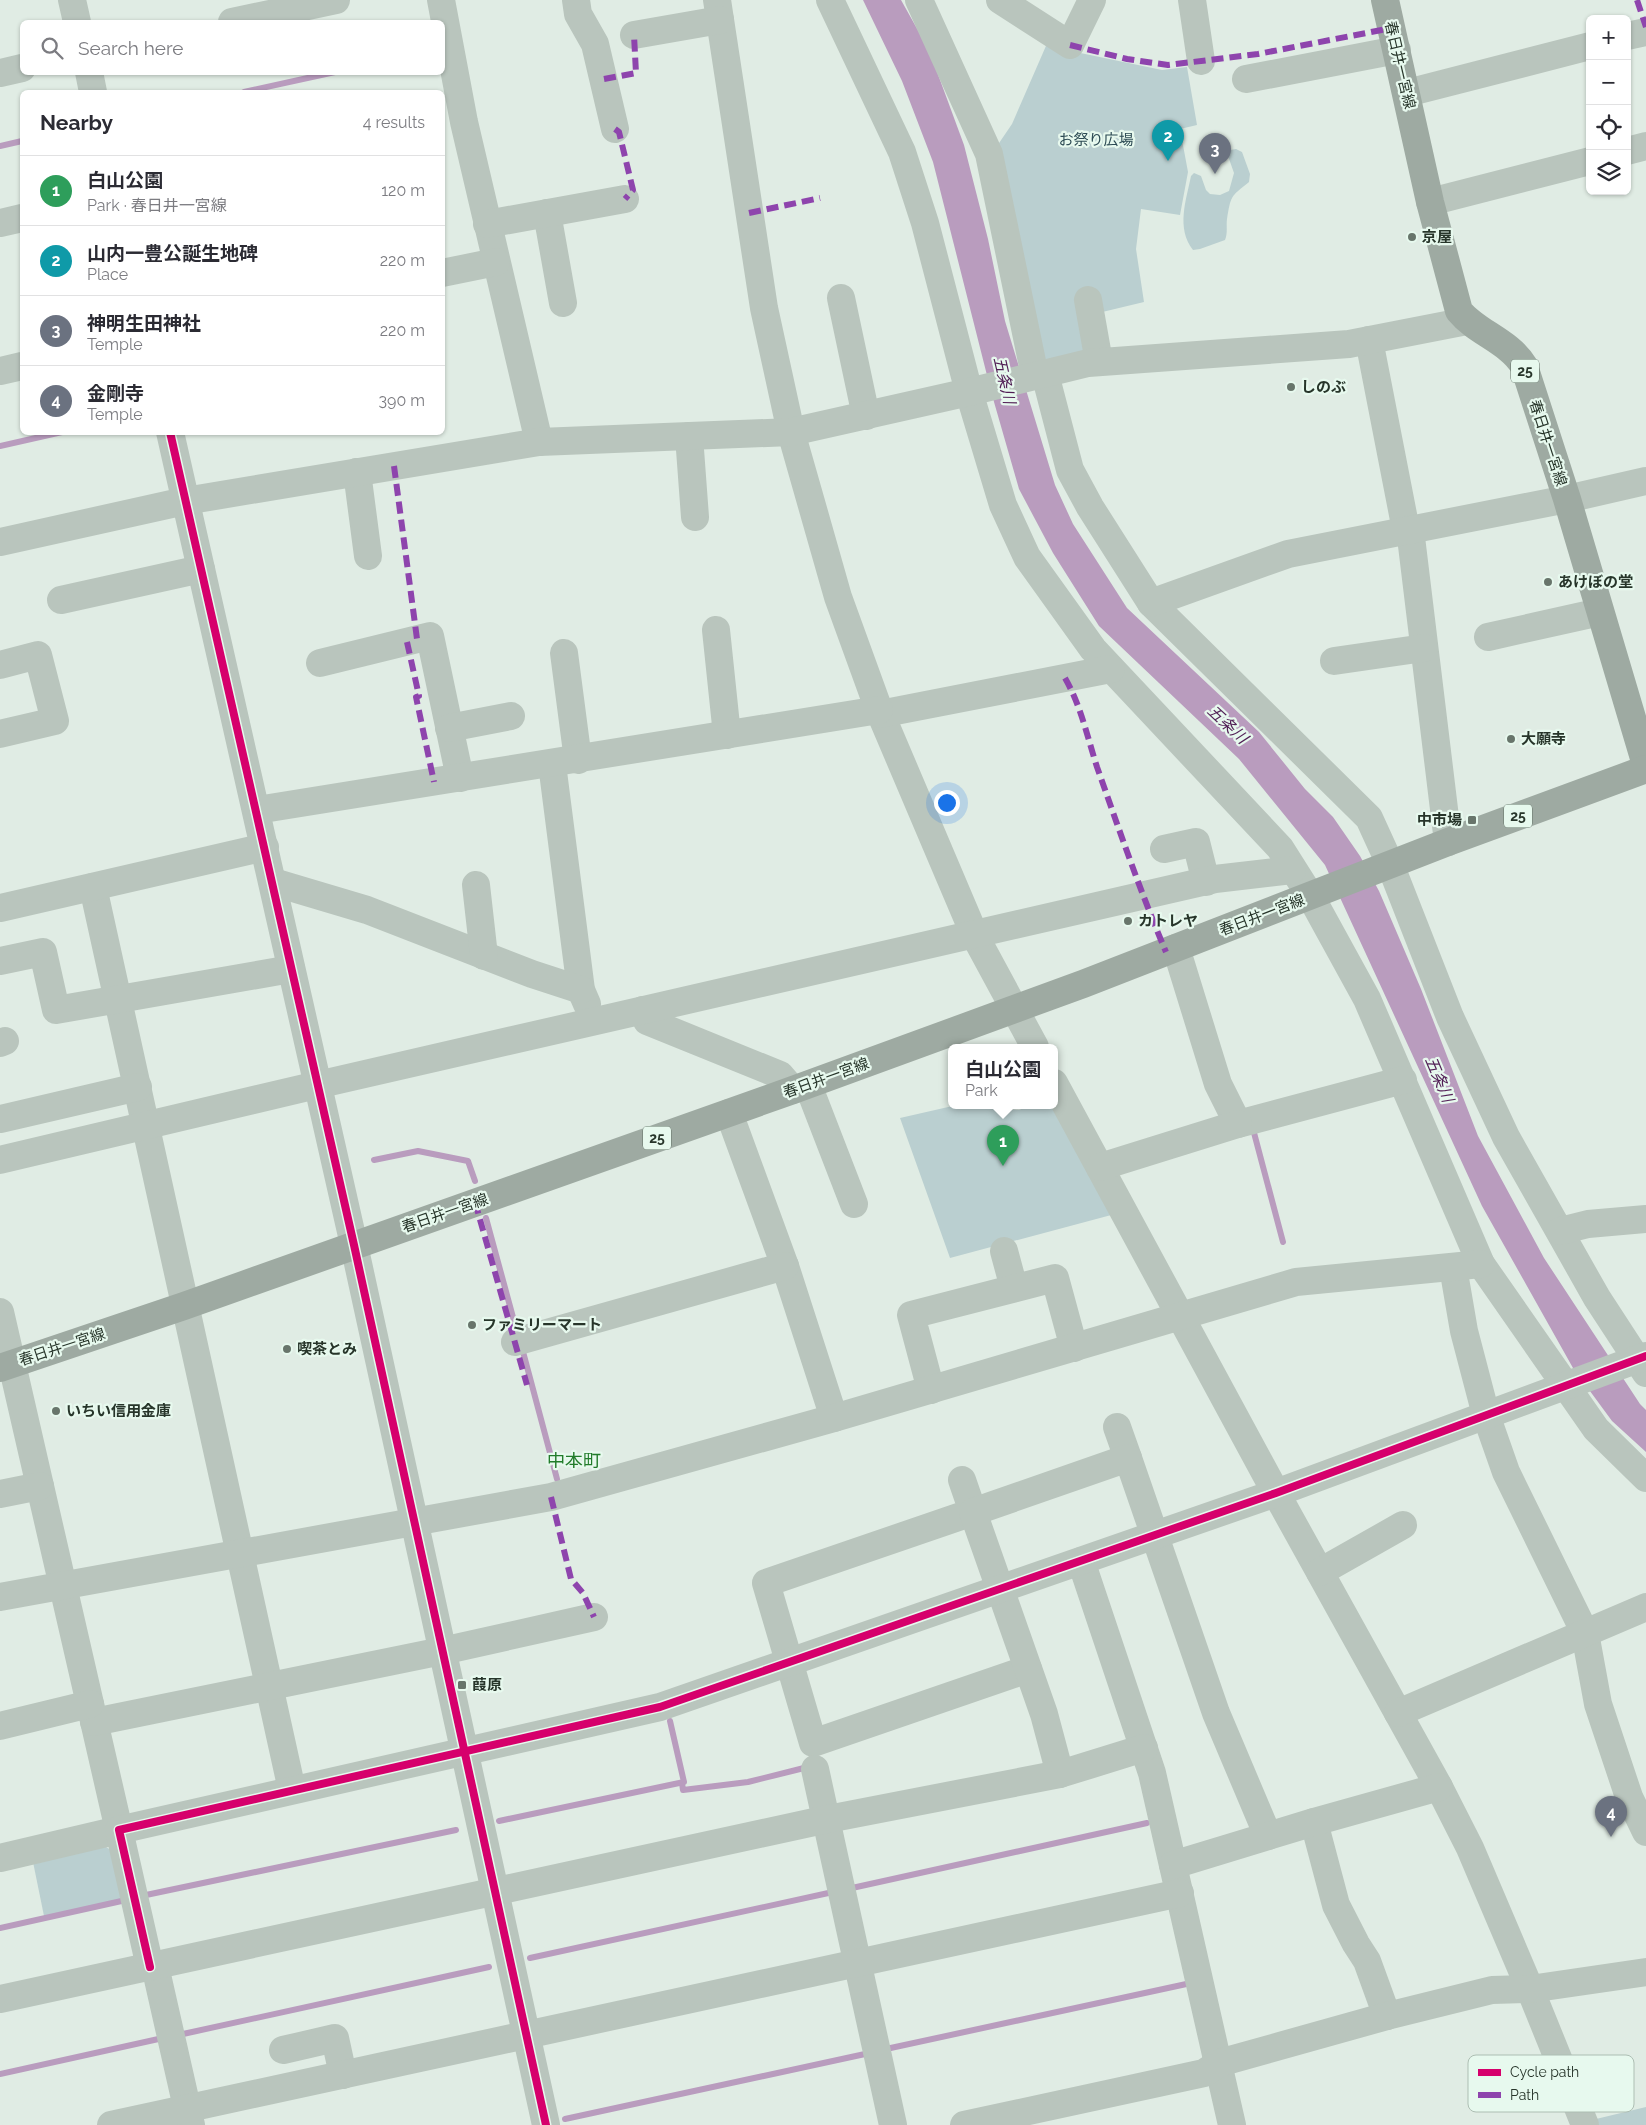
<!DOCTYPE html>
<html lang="en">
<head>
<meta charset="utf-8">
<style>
	body { margin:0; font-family:Raleway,"Noto Sans JP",sans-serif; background:#f2f2f3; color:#2b2b33 }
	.controls { position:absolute; right:15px; top:15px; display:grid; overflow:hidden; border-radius:8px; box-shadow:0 1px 4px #0004 }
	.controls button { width:45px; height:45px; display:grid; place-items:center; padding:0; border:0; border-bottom:1px solid #e1e1e2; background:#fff; color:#2b2b33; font:25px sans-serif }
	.you { position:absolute; left:946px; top:802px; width:18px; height:18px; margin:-12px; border:4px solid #fff; border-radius:50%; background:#1a73e8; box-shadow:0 0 0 8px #1a73e833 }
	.badge { display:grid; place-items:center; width:32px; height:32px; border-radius:50%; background:#0b8043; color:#fff; font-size:16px; font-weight:700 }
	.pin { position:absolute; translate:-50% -41px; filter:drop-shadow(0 1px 2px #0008) }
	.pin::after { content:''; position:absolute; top:26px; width:18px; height:15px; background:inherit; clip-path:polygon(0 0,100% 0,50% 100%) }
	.popup { position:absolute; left:948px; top:1044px; width:110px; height:65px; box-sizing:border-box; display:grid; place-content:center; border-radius:8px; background:#fff; filter:drop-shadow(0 1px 4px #0005); font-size:16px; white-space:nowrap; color:#7c7c81 }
	.popup b { font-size:19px; color:#2b2b33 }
	.popup::after { content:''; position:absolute; left:50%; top:100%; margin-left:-10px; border:10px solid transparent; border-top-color:#fff }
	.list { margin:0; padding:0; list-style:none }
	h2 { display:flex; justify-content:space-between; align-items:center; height:65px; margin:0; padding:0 20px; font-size:21px }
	h2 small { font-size:16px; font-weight:400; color:#7c7c81 }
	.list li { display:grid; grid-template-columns:32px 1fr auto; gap:15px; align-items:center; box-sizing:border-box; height:70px; padding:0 20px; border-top:1px solid #e1e1e2 }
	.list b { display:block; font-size:19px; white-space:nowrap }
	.list p { margin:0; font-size:16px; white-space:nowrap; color:#7c7c81 }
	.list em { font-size:16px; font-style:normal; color:#7c7c81 }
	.icon { flex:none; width:28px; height:28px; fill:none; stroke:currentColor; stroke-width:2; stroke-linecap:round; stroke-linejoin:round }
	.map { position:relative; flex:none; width:1646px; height:2125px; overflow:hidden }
	.search { position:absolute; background:#fff; box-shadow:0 1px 4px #0004; left:20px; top:20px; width:425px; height:55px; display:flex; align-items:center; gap:12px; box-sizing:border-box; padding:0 18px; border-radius:8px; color:#7c7c81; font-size:19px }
	.panel { position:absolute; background:#fff; box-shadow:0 1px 4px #0004; left:20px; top:90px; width:425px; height:345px; border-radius:8px }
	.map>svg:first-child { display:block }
	.green { fill:#bacfd0 }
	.water { fill:#b99cbe }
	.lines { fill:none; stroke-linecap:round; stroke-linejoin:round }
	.stream { stroke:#b99cbe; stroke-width:6 }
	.minor { stroke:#b9c5bd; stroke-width:28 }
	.major { stroke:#9eaaa2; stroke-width:28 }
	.quiet { stroke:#8e44ad; stroke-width:6; stroke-dasharray:12 6; stroke-linecap:butt }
	.cycleway-casing { stroke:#e7f9ee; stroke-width:11 }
	.cycleway { stroke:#d6006c; stroke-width:8 }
	.poi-dot { fill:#68756b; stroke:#e7f9ee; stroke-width:2 }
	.labels { text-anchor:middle; stroke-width:4.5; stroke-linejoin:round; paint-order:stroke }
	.shield { fill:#e7f9ee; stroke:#617065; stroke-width:1 }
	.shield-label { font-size:14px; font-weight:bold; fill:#27352a }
	.street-label { font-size:15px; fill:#27352a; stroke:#e7f9ee }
	.park-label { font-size:15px; fill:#2c4a53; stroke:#e7f9ee }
	.poi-label { font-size:15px; font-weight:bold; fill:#27352a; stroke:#e7f9ee; text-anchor:start }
	.water-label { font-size:16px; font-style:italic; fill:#511e55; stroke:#e7f9ee }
	.quarter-label { font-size:18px; fill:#227c2b; stroke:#e7f9ee }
	.key { fill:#e7f9ee; stroke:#adbeb3; stroke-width:1 }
	.key-label { font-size:14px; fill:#27352a }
</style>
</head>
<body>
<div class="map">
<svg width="1646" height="2125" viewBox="0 0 1646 2125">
	<rect width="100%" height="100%" fill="#e0ece4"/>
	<g class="green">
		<polygon points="1049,39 1066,50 1162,70 1187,67 1197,125 1180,129 1188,172 1180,215 1141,209 1136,249 1144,302 1094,314 1092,348 1045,366 995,149 1012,124"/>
		<path d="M1236,149L1242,152L1250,174L1249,182C1230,197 1231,196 1227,219C1226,227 1228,232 1225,240L1200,249L1193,250C1176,228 1186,201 1191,176L1194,173L1201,176L1206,190L1210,194L1220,195L1229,191L1234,173L1228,156L1230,150Z"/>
		<polygon points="957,1105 1019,1110 1031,1105 1054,1105 1115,1214 950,1258 900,1118"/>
		<polygon points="106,1847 117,1854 127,1898 44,1916 33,1862"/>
		<polygon points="1646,2107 1646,2125 1599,2125 1596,2119"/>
	</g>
	<polygon class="water" points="863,0 901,0 929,50 964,145 988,239 1005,321 1055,485 1073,524 1127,608 1259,732 1305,789 1333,817 1360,856 1379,891 1421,989 1478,1136 1544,1258 1640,1404 1646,1410 1646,1452 1612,1421 1573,1368 1482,1206 1325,865 1239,759 1099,626 1053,553 1019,489 992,395 933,162 902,81"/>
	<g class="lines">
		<g class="stream">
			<polyline points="244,92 335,72"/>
			<polyline points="0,146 22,141"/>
			<polyline points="0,446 62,432"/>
			<polyline points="1253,1129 1283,1242"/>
			<polyline points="374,1160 418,1151 468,1161 475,1181"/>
			<polyline points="486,1218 517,1332"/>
			<polyline points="522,1348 557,1479"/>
			<polyline points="682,1783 683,1790 748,1782 804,1768"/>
			<polyline points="499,1821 684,1782 670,1721"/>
			<polyline points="852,1888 1147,1823"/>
			<polyline points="146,1895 456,1830"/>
			<polyline points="0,1928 126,1900"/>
			<polyline points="530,1958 833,1892"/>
			<polyline points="183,2034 489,1967"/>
			<polyline points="886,2049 1191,1983"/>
			<polyline points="0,2074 163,2038"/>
			<polyline points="565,2119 865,2054"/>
		</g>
		<g class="minor">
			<polyline points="72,0 77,22"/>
			<polyline points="441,0 464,122 539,442"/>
			<polyline points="576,0 578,14 595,44 615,129"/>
			<polyline points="717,0 764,308 791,432 838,597 879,710 975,936 1035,1047"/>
			<polyline points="830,0 902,152 925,223 969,392 1003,505 1027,557 1093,649 1280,848 1311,897 1367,999 1481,1264 1596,1429 1646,1478"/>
			<polyline points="919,0 989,154 1035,376"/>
			<polyline points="1000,0 1070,45 1092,0"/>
			<polyline points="1192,0 1201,61"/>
			<polyline points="232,22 336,0"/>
			<polyline points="634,35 720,20"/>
			<polyline points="1627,36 1646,32"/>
			<polyline points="89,72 93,92"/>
			<polyline points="0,73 22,68"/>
			<polyline points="1246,79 1397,50"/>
			<polyline points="1407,93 1590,46"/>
			<polyline points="1627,151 1646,146"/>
			<polyline points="1430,202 1590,161"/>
			<polyline points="547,213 563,303"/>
			<polyline points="0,223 22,218"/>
			<polyline points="487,224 625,199"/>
			<polyline points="442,273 496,262"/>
			<polyline points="841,298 866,416"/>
			<polyline points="1088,300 1099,362"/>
			<polyline points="1369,340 1406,530"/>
			<polyline points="0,371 22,366"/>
			<polyline points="1045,374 1070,470 1090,507 1151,603 1369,818 1390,864 1450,1017 1506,1137 1597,1298 1646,1373"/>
			<polyline points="170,432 354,1245 546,2125"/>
			<polyline points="689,436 695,517"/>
			<polyline points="357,472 368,556"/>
			<polyline points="1410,529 1448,842"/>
			<polyline points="0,542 185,501 539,442 791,432 969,392 1088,363 1349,344 1467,321"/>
			<polyline points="61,600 201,569"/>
			<polyline points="1151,603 1288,554 1567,499 1646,481"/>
			<polyline points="716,630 727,735"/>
			<polyline points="1488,637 1600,612"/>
			<polyline points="564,653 578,760"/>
			<polyline points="1334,661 1424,648"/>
			<polyline points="320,663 430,636 460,778"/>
			<polyline points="0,665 38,655 55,721 0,734"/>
			<polyline points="880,714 1111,669"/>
			<polyline points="449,728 511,716"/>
			<polyline points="552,764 581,990 587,1004"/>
			<polyline points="257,810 879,710"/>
			<polyline points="1164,849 1196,842 1206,882"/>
			<polyline points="273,882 367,910 532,974 581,990"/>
			<polyline points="476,885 484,956"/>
			<polyline points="93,887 292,1790"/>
			<polyline points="0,908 265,847"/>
			<polyline points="1176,948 1218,1084 1238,1124 1403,1080"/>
			<polyline points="0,961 43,952 56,1010 291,969"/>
			<polyline points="643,1010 647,1021 780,1075 793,1090"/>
			<polyline points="0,1043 5,1041"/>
			<polyline points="1054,1083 1276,1493 1439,1787 1470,1848 1530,1989 1585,2125"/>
			<polyline points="808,1085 854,1204"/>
			<polyline points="729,1113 785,1266 834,1418"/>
			<polyline points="0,1119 138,1087"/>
			<polyline points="0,1160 317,1085 1215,879 1292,870"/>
			<polyline points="1100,1167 1238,1124"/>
			<polyline points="1560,1231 1588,1224 1646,1219"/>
			<polyline points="1004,1251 1014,1288"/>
			<polyline points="1453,1267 1464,1331 1486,1415 1506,1472 1585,1633 1598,1704 1629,1797 1646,1832"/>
			<polyline points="0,1312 119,1830 0,1858"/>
			<polyline points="515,1342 785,1266"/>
			<polyline points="931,1390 911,1315 1055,1278 1074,1348"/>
			<polyline points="1117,1427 1128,1458"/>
			<polyline points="962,1480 973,1512 766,1583 813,1743 1028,1669"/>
			<polyline points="0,1494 40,1486"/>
			<polyline points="1081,1561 1152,1773 1232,2125"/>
			<polyline points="1320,1572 1403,1525"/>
			<polyline points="0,1597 551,1497 834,1418 1296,1282 1481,1264"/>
			<polyline points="1398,1713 1646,1607"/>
			<polyline points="94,1722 442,1651 594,1617"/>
			<polyline points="0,1726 90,1704"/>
			<polyline points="815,1769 893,2125"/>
			<polyline points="1060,1774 1044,1714 973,1512 1128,1458 1216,1713 1268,1836"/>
			<polyline points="1314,1822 1336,1905 1356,1944 1367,1961 1387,2016"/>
			<polyline points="1173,1865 1314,1822 1439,1787"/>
			<polyline points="155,1966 191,2125"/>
			<polyline points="150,1967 119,1830 660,1707 1276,1493 1646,1356"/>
			<polyline points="0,1999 828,1819 1060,1774 1144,1748"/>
			<polyline points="283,2050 335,2038 343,2075"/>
			<polyline points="111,2125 1180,1893"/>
			<polyline points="964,2125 1204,2073 1219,2063 1387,2016 1492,1990 1530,1989 1646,1972"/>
		</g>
		<g class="major">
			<path d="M1385,0L1430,202L1459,311C1477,333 1509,341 1524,366L1567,499L1646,765"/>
			<polyline points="0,1368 184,1306 793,1090 1083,984 1448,842 1646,769"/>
		</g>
		<g class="quiet">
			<polyline points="1637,0 1646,27"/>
			<polyline points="1070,45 1127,59 1168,65 1258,54 1392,28"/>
			<polyline points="604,79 636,73 634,35"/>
			<polyline points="615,129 619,132 633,190 625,199"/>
			<polyline points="749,213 820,198"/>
			<polyline points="394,466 417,639"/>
			<polyline points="407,642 419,696 416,697 434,782"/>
			<path d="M1065,678C1081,706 1087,736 1097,767C1119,829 1140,891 1166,952"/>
			<polyline points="475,1202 527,1385"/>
			<polyline points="551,1497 571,1579 583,1593 594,1617"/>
		</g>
		<defs>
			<g id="cycleway">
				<polyline points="170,432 354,1245 546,2125"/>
				<polyline points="150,1967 119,1830 660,1707 1276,1493 1646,1356"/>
			</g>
		</defs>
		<use href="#cycleway" class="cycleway-casing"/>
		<use href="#cycleway" class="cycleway"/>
	</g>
	<g class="poi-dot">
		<circle cx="1412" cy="237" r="5"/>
		<circle cx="1291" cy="387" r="5"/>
		<circle cx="1548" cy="582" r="5"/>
		<circle cx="1511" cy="739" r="5"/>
		<rect x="1467" y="815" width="10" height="10" rx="2.5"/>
		<circle cx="1128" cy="921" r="5"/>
		<circle cx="472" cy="1325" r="5"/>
		<circle cx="287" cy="1349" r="5"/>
		<circle cx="56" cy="1411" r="5"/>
		<rect x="457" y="1680" width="10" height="10" rx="2.5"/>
	</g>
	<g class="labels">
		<g class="shield">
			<rect x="1511" y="359.5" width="28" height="23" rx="4"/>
			<rect x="1504" y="804.5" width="28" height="23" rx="4"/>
			<rect x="643" y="1126.5" width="28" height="23" rx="4"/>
		</g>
		<g class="shield-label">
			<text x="1525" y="376">25</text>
			<text x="1518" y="821">25</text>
			<text x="657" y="1143">25</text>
		</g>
		<g class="street-label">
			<text transform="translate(1400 65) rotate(77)" y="5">春日井一宮線</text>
			<text transform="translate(1548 443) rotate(72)" y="5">春日井一宮線</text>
			<text transform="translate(1262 915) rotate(-21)" y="5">春日井一宮線</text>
			<text transform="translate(826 1078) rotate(-20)" y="5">春日井一宮線</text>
			<text transform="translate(445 1213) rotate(-19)" y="5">春日井一宮線</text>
			<text transform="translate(62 1347) rotate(-18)" y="5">春日井一宮線</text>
		</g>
		<g class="park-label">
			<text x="1096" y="145">お祭り広場</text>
		</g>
		<g class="poi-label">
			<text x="1422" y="242">京屋</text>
			<text x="1301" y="392">しのぶ</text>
			<text x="1558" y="587">あけぼの堂</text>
			<text x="1521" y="744">大願寺</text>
			<text x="1462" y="825" text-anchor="end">中市場</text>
			<text x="1138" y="926">カトレヤ</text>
			<text x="482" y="1330">ファミリーマート</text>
			<text x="297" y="1354">喫茶とみ</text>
			<text x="66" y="1416">いちい信用金庫</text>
			<text x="472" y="1690">葭原</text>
		</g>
		<g class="water-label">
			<text transform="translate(1005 380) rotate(77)" y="6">五条川</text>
			<text transform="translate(1228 724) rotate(43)" y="6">五条川</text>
			<text transform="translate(1440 1079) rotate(67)" y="6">五条川</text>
		</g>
		<g class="quarter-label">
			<text x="574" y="1467">中本町</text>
		</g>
	</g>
	<rect x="1468" y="2055" width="166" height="57" rx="8" class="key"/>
	<rect x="1478" y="2069" width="23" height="7" fill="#d6006c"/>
	<rect x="1478" y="2092" width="23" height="6" fill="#8e44ad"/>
	<g class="key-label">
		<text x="1510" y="2077">Cycle path</text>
		<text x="1510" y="2100">Path</text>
	</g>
</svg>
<div class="controls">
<button>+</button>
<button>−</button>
<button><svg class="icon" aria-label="locate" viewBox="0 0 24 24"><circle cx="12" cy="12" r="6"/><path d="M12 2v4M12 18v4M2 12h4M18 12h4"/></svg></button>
<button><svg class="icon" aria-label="layers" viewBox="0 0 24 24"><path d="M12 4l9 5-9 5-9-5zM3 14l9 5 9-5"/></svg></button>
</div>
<div class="you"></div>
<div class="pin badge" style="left:1003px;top:1166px;background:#2e9e5b">1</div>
<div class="popup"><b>白山公園</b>Park</div>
<div class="pin badge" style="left:1168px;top:161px;background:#0f9aa8">2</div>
<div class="pin badge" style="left:1215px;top:174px;background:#6b7280">3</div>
<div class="pin badge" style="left:1611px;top:1837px;background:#6b7280">4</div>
<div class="search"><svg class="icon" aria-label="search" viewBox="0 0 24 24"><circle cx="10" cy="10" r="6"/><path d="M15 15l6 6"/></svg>Search here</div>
<section class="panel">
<h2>Nearby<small>4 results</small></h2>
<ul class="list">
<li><span class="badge" style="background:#2e9e5b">1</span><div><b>白山公園</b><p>Park · 春日井一宮線</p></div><em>120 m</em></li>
<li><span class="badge" style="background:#0f9aa8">2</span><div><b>山内一豊公誕生地碑</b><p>Place</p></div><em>220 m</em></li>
<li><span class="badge" style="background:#6b7280">3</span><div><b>神明生田神社</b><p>Temple</p></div><em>220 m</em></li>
<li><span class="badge" style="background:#6b7280">4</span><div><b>金剛寺</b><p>Temple</p></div><em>390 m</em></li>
</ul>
</section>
</div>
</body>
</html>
